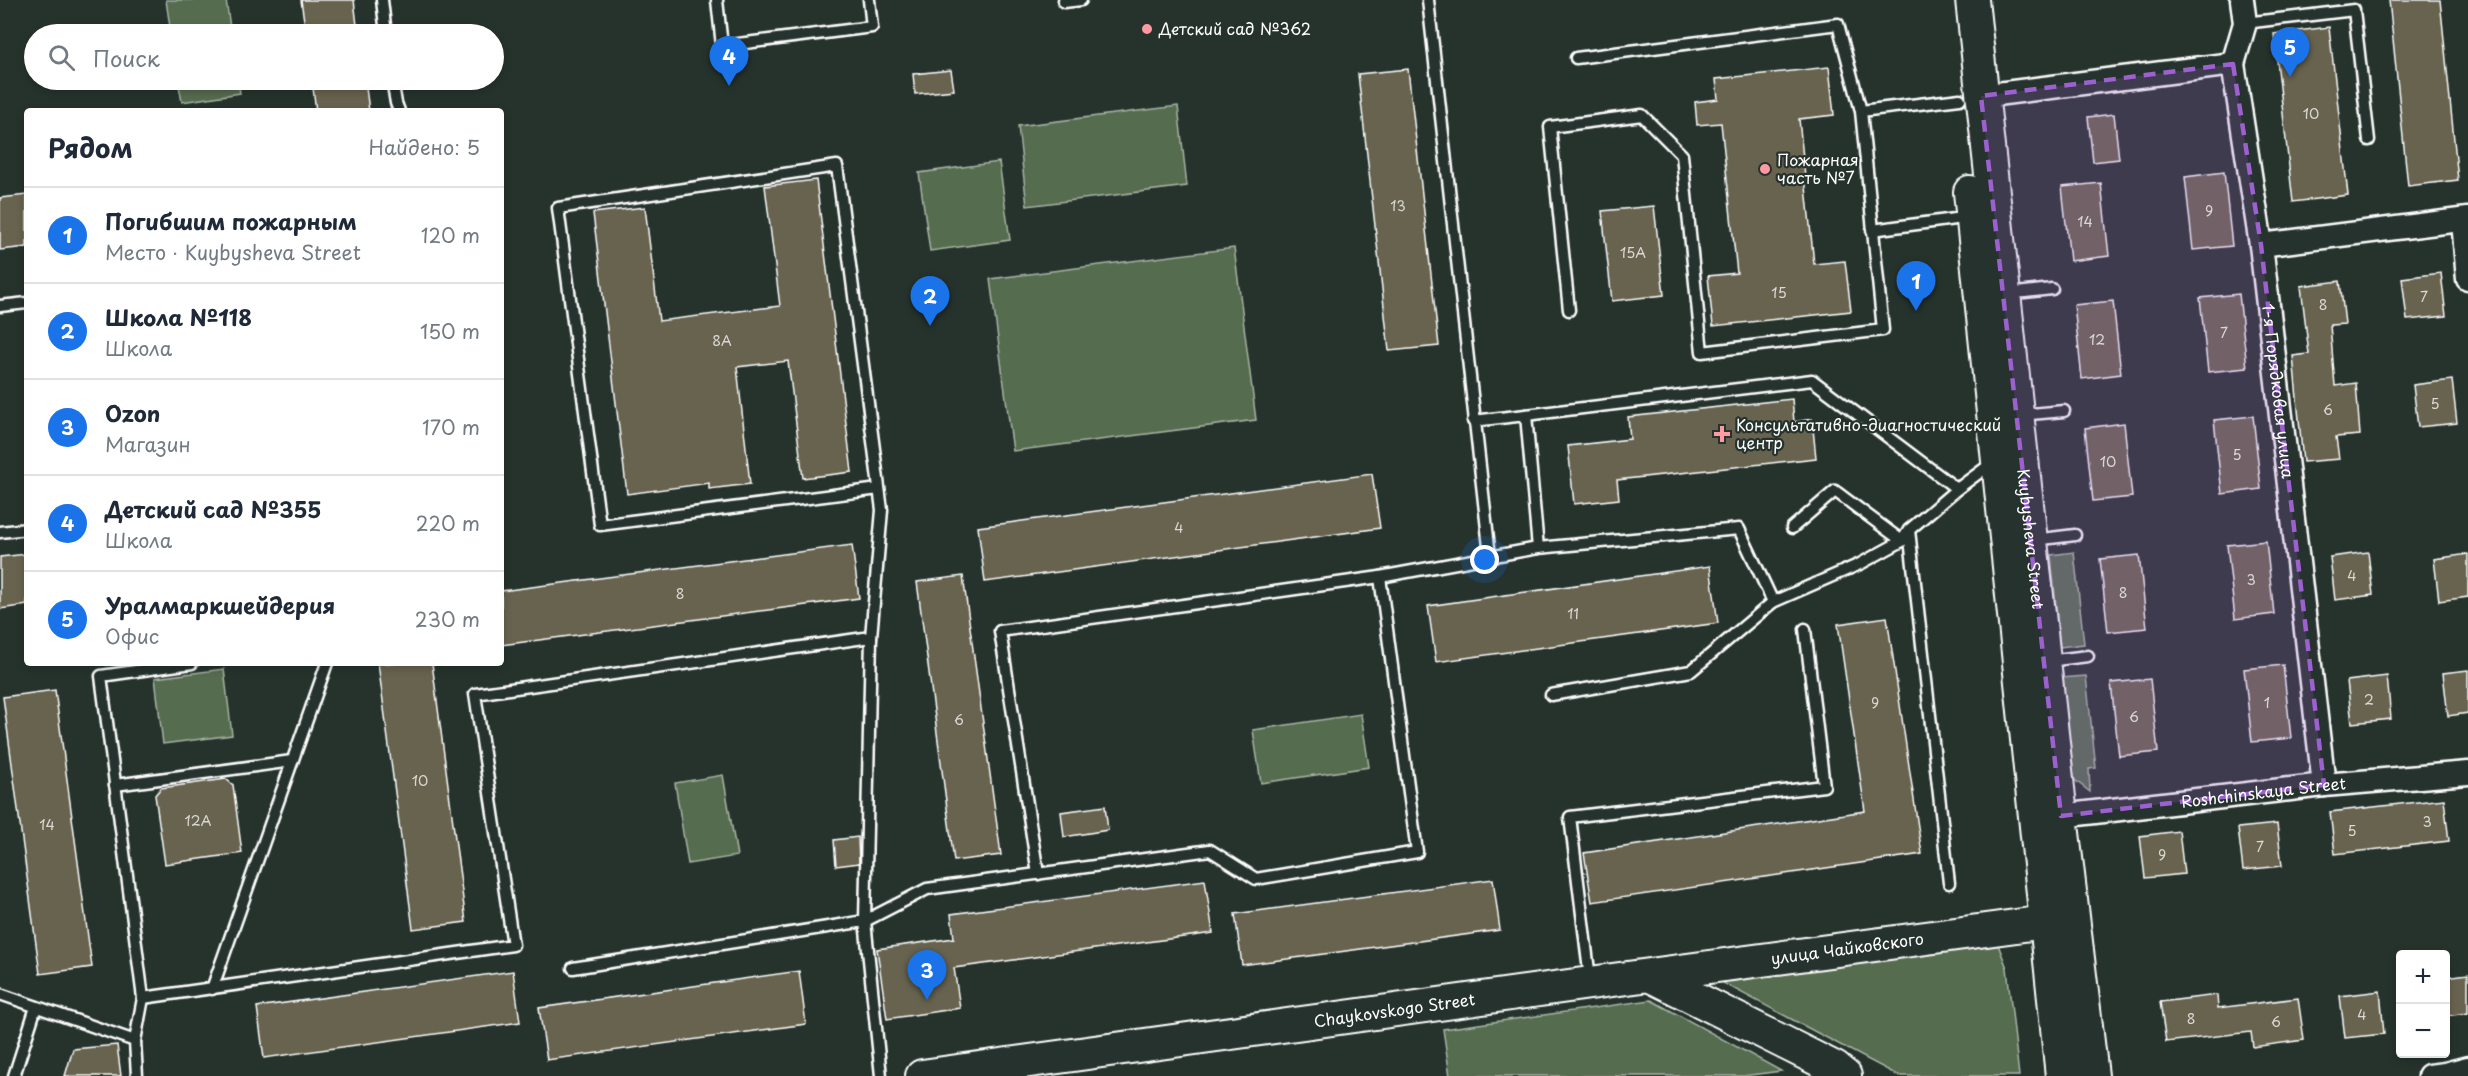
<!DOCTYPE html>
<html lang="ru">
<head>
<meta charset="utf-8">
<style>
	body { margin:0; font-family:"Playpen Sans",sans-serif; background:#f2f2f3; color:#1f2937 }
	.controls { position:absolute; right:18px; bottom:18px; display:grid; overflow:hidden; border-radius:6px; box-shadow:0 3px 9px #0003 }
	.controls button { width:54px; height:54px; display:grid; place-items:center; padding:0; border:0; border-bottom:2px solid #e0e1e3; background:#fff; color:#1f2937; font:30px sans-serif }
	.you { position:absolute; left:1485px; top:560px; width:21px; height:21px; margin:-15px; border:4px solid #fff; border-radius:50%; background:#1a73e8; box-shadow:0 0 0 9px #1a73e833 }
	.badge { display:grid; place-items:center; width:39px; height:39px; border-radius:50%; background:#1a73e8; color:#fff; font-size:20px; font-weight:700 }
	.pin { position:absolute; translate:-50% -50px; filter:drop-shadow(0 2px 3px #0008) }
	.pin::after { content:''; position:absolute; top:32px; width:21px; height:18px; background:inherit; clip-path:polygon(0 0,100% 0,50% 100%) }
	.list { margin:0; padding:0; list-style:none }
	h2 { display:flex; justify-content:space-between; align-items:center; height:78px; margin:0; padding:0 24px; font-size:26px }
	h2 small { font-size:20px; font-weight:400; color:#747a83 }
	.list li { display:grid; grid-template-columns:39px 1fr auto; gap:18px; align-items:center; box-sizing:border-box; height:96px; padding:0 24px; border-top:2px solid #e0e1e3 }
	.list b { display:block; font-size:22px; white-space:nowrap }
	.list p { margin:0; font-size:20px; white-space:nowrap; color:#747a83 }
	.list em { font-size:20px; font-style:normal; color:#747a83 }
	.icon { flex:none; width:33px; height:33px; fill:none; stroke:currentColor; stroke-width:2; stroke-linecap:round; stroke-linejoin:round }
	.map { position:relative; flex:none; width:2468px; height:1076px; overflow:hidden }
	.search { position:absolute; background:#fff; box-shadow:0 3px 9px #0003; left:24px; top:24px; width:480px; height:66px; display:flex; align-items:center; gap:15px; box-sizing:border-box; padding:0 21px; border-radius:33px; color:#747a83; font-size:22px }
	.panel { position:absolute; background:#fff; box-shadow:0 3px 9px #0003; left:24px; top:108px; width:480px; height:558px; border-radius:6px }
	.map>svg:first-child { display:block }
	.green { fill:#566c50; stroke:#aab6a8; stroke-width:1.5 }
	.building { fill:#676350; stroke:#fff; stroke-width:1.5 }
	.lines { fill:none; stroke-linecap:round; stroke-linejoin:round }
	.lane-casing { stroke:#fff; stroke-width:15 }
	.street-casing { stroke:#fff; stroke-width:27 }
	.secondary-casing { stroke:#fff; stroke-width:36 }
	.lane { stroke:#26332d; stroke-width:10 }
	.street { stroke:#26332d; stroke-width:22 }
	.secondary { stroke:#26332d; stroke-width:32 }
	.marked { fill:#9c61cf; fill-opacity:0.2; stroke:#9c61cf; stroke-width:4.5; stroke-dasharray:12 8; stroke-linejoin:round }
	.poi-dot { fill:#ff9aa2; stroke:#26332d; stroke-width:2 }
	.labels { text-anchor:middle; stroke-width:4.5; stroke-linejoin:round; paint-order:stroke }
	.number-label { font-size:14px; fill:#d9d8d3 }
	.poi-label { font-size:16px; fill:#fff; stroke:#26332d; text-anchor:start }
	.street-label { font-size:16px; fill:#fff; stroke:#26332d }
</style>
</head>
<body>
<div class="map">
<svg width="2468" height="1076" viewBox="0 0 2468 1076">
	<rect width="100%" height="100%" fill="#26332d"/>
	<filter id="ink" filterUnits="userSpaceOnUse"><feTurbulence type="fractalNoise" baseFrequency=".0167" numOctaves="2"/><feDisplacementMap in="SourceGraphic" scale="12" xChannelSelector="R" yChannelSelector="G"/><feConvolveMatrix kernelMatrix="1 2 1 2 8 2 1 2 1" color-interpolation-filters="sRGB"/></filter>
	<g filter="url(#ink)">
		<g class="green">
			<polygon points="166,0 226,0 231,34 171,34"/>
			<polygon points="178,80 238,80 240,93 182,102"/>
			<polygon points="1178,106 1187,186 1027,206 1018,126"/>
			<polygon points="999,162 1010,240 930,251 919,173"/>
			<polygon points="1234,248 1256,420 1013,451 990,279"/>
			<polygon points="2074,552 2084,644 2060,647 2051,555"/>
			<polygon points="224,669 232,735 163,744 155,678"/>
			<polygon points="2086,676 2096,768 2089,769 2090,792 2071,777 2060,678"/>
			<polygon points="1361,714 1369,767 1261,783 1253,730"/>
			<polygon points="723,775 737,856 688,864 675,783"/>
			<polygon points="1997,942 2007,968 2019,1076 1899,1076 1708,975"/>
			<polygon points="1651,1000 1781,1071 1743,1076 1450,1076 1443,1029"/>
		</g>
		<g class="building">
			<polygon points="301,0 354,0 358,34 306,34"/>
			<polygon points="2389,0 2440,0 2458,180 2408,186"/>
			<polygon points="2329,27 2348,195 2293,202 2274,34"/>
			<polygon points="1829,67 1834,115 1799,119 1814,264 1845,261 1851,311 1713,326 1708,276 1737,273 1721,123 1697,125 1695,102 1718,99 1716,79"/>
			<polygon points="1408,69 1439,346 1389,351 1358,74"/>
			<polygon points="951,70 954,90 915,94 913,74"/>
			<polygon points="312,80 365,80 369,111 316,111"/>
			<polygon points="2114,114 2119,159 2093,162 2088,117"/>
			<polygon points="2224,172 2232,246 2193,250 2185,177"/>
			<polygon points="816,180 852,472 803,478 788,361 737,367 750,484 709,489 709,483 627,494 593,213 645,207 659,321 780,306 765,186"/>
			<polygon points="2101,183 2109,256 2070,261 2062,187"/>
			<polygon points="27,195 27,247 0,250 0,198"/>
			<polygon points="1654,206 1664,295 1612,301 1602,211"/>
			<polygon points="2441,273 2446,316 2407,320 2402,278"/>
			<polygon points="2340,281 2345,324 2330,325 2335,386 2356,383 2360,435 2336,437 2339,459 2303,462 2293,356 2309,354 2301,286"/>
			<polygon points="2239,294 2247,368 2208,372 2200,298"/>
			<polygon points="2113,301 2121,374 2082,379 2074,305"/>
			<polygon points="2452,380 2457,423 2418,427 2413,385"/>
			<polygon points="1792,399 1794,422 1812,419 1816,458 1617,480 1619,499 1574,504 1568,446 1630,439 1628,417"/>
			<polygon points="2253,416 2261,489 2222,494 2214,420"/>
			<polygon points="2124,423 2132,497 2093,501 2085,428"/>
			<polygon points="1372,474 1380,528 985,582 978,527"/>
			<polygon points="2266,541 2274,614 2235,619 2227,545"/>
			<polygon points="852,545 859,598 501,645 501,591"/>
			<polygon points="2368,552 2373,595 2335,600 2330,557"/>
			<polygon points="27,554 27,605 0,609 0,557"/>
			<polygon points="2468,554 2468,597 2439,601 2434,559"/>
			<polygon points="2139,555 2147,628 2108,632 2100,559"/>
			<polygon points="1710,566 1718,623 1436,662 1428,606"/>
			<polygon points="963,576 1001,855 954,861 917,582"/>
			<polygon points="1887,617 1922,854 1592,902 1584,853 1865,811 1838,624"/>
			<polygon points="378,663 432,663 466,922 413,929"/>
			<polygon points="2283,665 2291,738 2252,742 2244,669"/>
			<polygon points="2468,670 2468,713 2448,716 2443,673"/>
			<polygon points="2387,676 2391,719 2352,723 2347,681"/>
			<polygon points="2150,679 2158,752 2119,756 2111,683"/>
			<polygon points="55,690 92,967 40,974 3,697"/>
			<polygon points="226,779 233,785 242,853 165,864 155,795 161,788"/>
			<polygon points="2444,799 2449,841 2335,854 2330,812"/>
			<polygon points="1105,806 1108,830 1064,837 1061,812"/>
			<polygon points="2277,824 2282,866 2243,870 2238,828"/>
			<polygon points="2179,831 2184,874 2145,878 2140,836"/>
			<polygon points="858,837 859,863 836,866 834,840"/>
			<polygon points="1493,879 1500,930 1242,965 1235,914"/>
			<polygon points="1205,880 1213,933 954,968 960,1008 887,1019 877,949 954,938 951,914"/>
			<polygon points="513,971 520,1022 264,1058 257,1007"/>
			<polygon points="799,971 806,1024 547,1060 539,1008"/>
			<polygon points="2468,974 2468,1013 2445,1016 2445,977"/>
			<polygon points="2380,991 2384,1034 2345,1038 2340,996"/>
			<polygon points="2217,995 2218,1008 2298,998 2304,1040 2253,1047 2251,1032 2166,1042 2160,1002"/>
			<polygon points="117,1045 121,1076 65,1076 73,1049"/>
		</g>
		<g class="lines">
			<defs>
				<g id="lane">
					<polyline points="382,0 386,34"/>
					<polyline points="717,0 722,46 872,27 869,0"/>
					<polyline points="1064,0 1064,2 1081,0"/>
					<polyline points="1428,0 1490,556"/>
					<polyline points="2245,23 2354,10 2369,140"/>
					<polyline points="392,80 396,103 399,111"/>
					<polyline points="1861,111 1960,99"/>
					<polyline points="1872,230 1970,217"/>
					<polyline points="2007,294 2052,289"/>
					<polyline points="0,306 27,303"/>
					<polyline points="1569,310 1550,127 1642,115 1682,155 1702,352 1883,330 1861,111 1838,24 1576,58"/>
					<polyline points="2019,415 2064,411"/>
					<polyline points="1473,421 1526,415"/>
					<polyline points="879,489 600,525 558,208 837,166 882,510 871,637 865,921 881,1076"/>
					<polyline points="1792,528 1835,491 1902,541"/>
					<polyline points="1909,530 1949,883"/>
					<polyline points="0,532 27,529"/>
					<polyline points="2034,540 2075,535"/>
					<polyline points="1538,548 1526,415 1812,380 1957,489"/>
					<polyline points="2047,661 2088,656"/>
					<polyline points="1551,695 1691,671 1773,602 1860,564 1902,541 1909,530 1957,489 1995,461"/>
					<polyline points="115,785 292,761"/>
					<polyline points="1038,874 1000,631 1380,577 1538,548 1739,529 1773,602"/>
					<polyline points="573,968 865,921 927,889 1210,850 1256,879 1417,852 1380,577"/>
					<polyline points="1590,979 1570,817 1824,786 1805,629"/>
					<polyline points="212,989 327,663"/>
					<polyline points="0,994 135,1041"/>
					<polyline points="143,998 513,945 475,694 871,637"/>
					<polyline points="14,1076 36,1007"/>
					<polyline points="137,1076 135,1041 143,998 101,676 192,663"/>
				</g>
				<g id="street">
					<path id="s1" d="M2242,0L2245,23L2233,64L2261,245L2324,785"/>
					<polyline points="1981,96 2233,64"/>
					<polyline points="2463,221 2468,279"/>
					<polyline points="2261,245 2468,219"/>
					<path id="s2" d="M2061,816L2324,785L2468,773"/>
					<polyline points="2429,1076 2445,1074 2468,1068"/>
				</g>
				<g id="secondary">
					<path id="s3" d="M1972,0L2061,816L2092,1076"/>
					<polyline points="1970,192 2062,1076"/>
					<polyline points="1651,976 1835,1068 1845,1076"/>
					<path id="s4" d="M922,1076L1590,983L2045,922"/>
				</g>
			</defs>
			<use href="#lane" class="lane-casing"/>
			<use href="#street" class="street-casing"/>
			<use href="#secondary" class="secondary-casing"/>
			<use href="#lane" class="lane"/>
			<use href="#street" class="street"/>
			<use href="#secondary" class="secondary"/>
		</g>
	</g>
	<path class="marked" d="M2233,64L2261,245L2324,785L2061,816L1981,96Z"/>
	<g class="poi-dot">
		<circle cx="1147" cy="29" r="6"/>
		<circle cx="1765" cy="169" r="6"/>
		<path d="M1719 425h6v6h6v6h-6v6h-6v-6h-6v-6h6z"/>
	</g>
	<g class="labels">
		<g class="number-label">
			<text x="2311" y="119">10</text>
			<text x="1398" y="211">13</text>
			<text x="2209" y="216">9</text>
			<text x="2085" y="227">14</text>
			<text x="1633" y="258">15А</text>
			<text x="1779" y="298">15</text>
			<text x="2424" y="302">7</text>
			<text x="2323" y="310">8</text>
			<text x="2224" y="338">7</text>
			<text x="2097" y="345">12</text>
			<text x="722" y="346">8А</text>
			<text x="2435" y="409">5</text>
			<text x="2328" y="415">6</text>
			<text x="2237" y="460">5</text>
			<text x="2108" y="467">10</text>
			<text x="1179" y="533">4</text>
			<text x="2352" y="581">4</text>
			<text x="2251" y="585">3</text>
			<text x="2123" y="598">8</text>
			<text x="680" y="599">8</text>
			<text x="1573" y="619">11</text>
			<text x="2369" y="705">2</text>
			<text x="1875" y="708">9</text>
			<text x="2267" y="708">1</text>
			<text x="2134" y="722">6</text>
			<text x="959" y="725">6</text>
			<text x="420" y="786">10</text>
			<text x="198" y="826">12А</text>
			<text x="2427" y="827">3</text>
			<text x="47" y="830">14</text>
			<text x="2352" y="836">5</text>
			<text x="2260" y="852">7</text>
			<text x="2162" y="860">9</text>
			<text x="2362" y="1020">4</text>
			<text x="2191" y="1024">8</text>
			<text x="2276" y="1027">6</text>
		</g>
		<g class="poi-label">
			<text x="1159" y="35">Детский сад №362</text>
			<text x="1777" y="166">Пожарная<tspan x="1777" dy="18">часть №7</tspan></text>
			<text x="1736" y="431">Консультативно-диагностический<tspan x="1736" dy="18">центр</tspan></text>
		</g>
		<g class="street-label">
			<text dy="6" stroke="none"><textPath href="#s1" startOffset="396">1-я Порядковая улица</textPath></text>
			<text dy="6" stroke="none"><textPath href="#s3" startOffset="542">Kuybysheva Street</textPath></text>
			<text dy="6" stroke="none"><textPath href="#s2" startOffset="204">Roshchinskaya Street</textPath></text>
			<text dy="6" stroke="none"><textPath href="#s4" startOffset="934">улица Чайковского</textPath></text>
			<text dy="6" stroke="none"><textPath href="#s4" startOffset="477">Chaykovskogo Street</textPath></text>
		</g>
	</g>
</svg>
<div class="controls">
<button>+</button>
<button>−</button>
</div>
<div class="you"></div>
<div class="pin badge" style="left:1916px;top:311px">1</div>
<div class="pin badge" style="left:930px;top:326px">2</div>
<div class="pin badge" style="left:927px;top:1000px">3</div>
<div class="pin badge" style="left:729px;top:86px">4</div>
<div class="pin badge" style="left:2290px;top:77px">5</div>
<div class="search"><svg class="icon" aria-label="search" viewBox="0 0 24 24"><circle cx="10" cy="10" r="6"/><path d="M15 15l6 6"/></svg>Поиск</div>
<section class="panel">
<h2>Рядом<small>Найдено: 5</small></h2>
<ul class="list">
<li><span class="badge">1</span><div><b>Погибшим пожарным</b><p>Место · Kuybysheva Street</p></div><em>120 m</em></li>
<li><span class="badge">2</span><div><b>Школа №118</b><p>Школа</p></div><em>150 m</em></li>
<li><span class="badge">3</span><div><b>Ozon</b><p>Магазин</p></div><em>170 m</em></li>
<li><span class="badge">4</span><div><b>Детский сад №355</b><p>Школа</p></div><em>220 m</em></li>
<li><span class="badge">5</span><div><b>Уралмаркшейдерия</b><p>Офис</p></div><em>230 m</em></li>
</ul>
</section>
</div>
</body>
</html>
